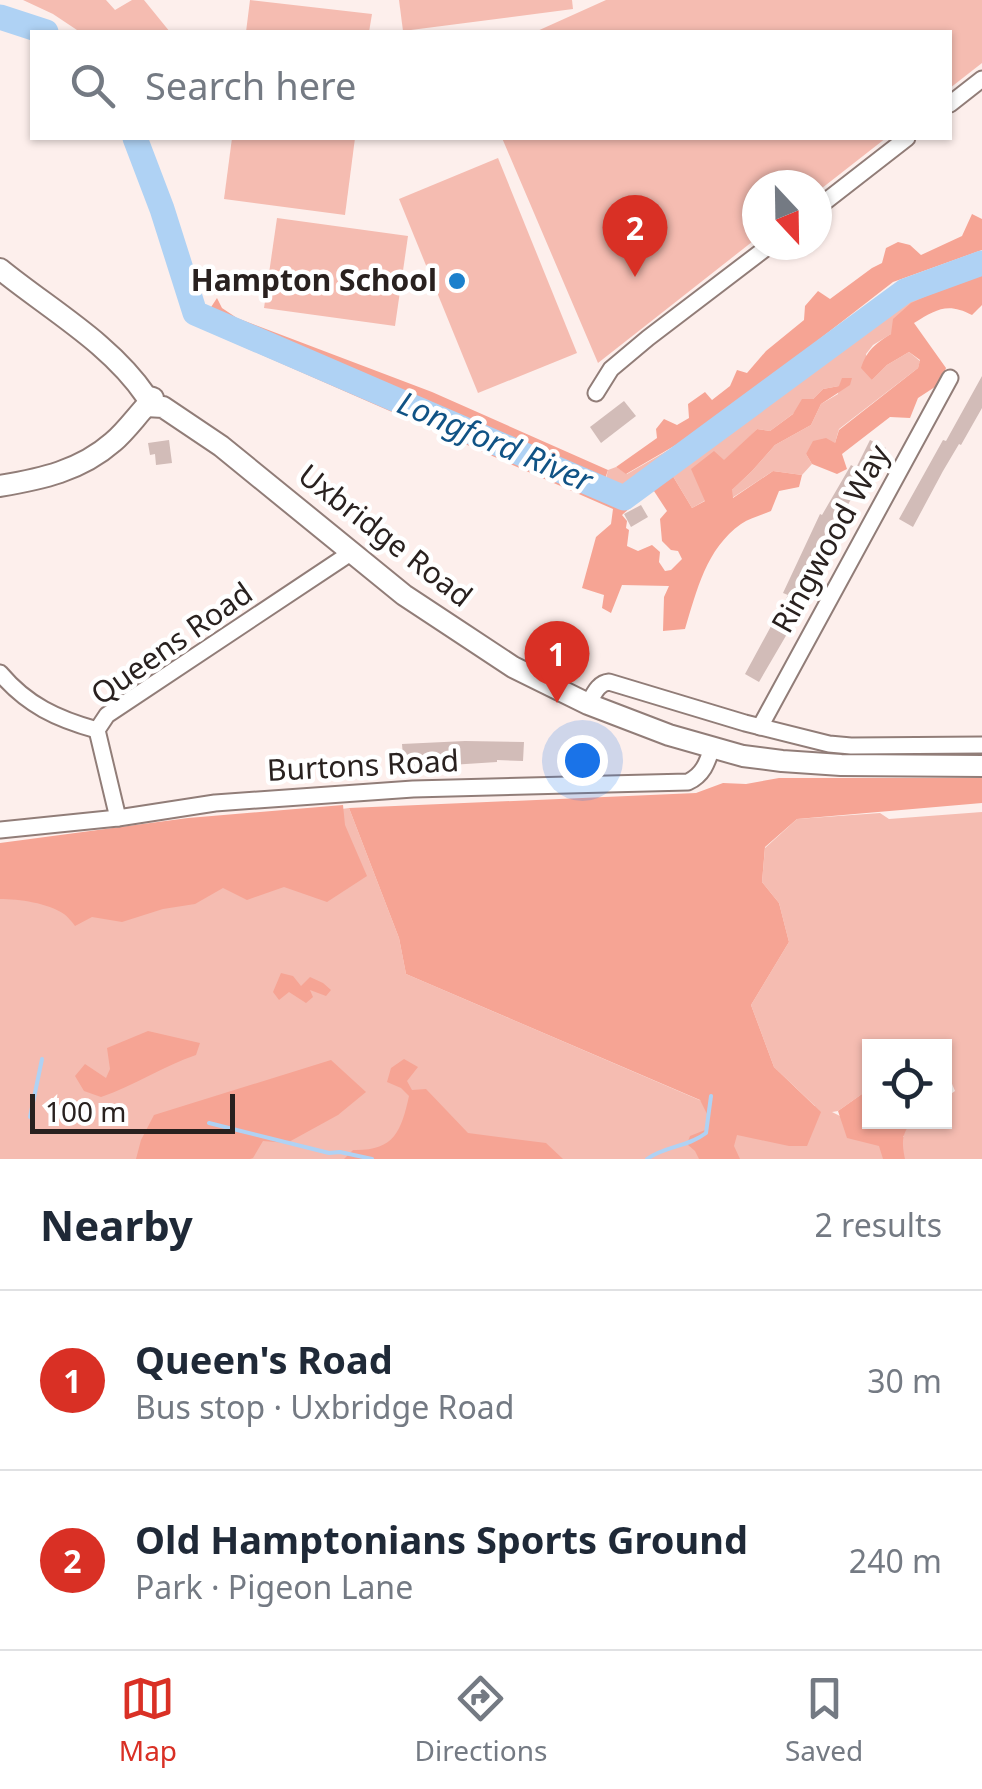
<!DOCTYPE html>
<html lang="en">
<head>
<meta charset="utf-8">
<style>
	body { margin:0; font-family:"Noto Sans",sans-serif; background:#f2f2f3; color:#1f2937 }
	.controls { position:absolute; right:30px; bottom:30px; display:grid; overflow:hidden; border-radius:0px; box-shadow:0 2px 8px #0004 }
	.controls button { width:90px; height:90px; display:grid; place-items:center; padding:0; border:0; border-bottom:2px solid #e0e1e3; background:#fff; color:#1f2937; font:50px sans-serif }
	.compass { position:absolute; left:742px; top:170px; width:90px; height:90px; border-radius:50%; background:#fff; box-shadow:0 2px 8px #0004; rotate:158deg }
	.scale { position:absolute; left:30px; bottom:25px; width:205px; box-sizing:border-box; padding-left:10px; border:5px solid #29211f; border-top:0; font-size:28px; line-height:35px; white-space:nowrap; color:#29211f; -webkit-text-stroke:8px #fff; paint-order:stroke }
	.you { position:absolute; left:582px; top:760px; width:35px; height:35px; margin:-25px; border:8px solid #fff; border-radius:50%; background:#1a73e8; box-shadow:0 0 0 15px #1a73e833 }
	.badge { display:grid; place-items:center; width:65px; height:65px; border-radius:50%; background:#d93025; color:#fff; font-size:32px; font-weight:700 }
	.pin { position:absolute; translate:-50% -82px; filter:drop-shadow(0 2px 5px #0008) }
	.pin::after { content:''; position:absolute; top:52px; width:35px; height:30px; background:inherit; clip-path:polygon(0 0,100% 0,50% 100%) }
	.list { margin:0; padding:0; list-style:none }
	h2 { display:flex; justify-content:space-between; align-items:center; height:130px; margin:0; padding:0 40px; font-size:42px }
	h2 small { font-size:32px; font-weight:400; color:#747a83 }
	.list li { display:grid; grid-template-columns:65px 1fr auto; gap:30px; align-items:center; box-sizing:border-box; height:180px; padding:0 40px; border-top:2px solid #e0e1e3 }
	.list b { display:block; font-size:38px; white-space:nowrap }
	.list p { margin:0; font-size:32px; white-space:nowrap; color:#747a83 }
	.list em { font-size:32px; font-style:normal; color:#747a83 }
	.icon { flex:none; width:55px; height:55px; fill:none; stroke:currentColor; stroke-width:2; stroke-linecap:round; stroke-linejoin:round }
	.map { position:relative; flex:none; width:982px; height:1159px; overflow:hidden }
	.search { position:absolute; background:#fff; box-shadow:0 2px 8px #0004; left:30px; right:30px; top:30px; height:110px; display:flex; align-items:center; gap:25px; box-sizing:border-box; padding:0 35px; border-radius:0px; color:#747a83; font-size:38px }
	.sheet { height:490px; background:#fff }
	nav { display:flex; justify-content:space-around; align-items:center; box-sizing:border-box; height:140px; border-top:2px solid #e0e1e3; background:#fff; font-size:28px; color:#747a83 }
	nav a { display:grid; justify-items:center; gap:5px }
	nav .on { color:#d93025 }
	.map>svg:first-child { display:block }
	.green { fill:#f5bcb1; fill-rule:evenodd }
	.forest { fill:#f6a494 }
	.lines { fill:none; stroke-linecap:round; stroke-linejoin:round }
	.stream { stroke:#afd2f4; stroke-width:4 }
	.river { stroke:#afd2f4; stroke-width:25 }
	.building { fill:#d2bcb8 }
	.minor-casing { stroke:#917d78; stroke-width:19 }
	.major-casing { stroke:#917d78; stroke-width:24 }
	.minor { stroke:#fff; stroke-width:15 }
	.major { stroke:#fff; stroke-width:20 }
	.poi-dot { fill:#1c80cc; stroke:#fff; stroke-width:4 }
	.labels { text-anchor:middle; stroke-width:9; stroke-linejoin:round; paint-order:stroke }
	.poi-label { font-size:30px; font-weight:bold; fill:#29211f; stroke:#fff; text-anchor:end }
	.street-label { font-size:30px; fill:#29211f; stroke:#fff }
	.water-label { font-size:32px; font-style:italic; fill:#105385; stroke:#fff }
</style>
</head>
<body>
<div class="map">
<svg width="982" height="1159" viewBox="0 0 982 1159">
	<rect width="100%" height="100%" fill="#fdefec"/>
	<g class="green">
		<polygon points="23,0 106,0 115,10 132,0 144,0 170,32 80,32 53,14"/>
		<polygon points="250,0 372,14 369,32 246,32"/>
		<polygon points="399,0 572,0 573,9 403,31"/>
		<polygon points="606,0 982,0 982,63 950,88 950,32 535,32"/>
		<polygon points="232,138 355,138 345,215 224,199"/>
		<polygon points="502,138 886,138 817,192 817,185 757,185 757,238 598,363"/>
		<polygon points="498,158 577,353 478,393 399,199"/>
		<polygon points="277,218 408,236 395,326 264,308"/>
		<polygon points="982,270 940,289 891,334 873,345 866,354 872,380 887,365 909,352 920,361 918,368 839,429 835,443 806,454 812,464 802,475 773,471 732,498 732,490 752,471 775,445 811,425 821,404 838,394 839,386 823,389 813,399 770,431 757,429 724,461 692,469 706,500 692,508 671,473 686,465 904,298"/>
		<polygon points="705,429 623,493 604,487 608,470 616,467 627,474"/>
		<path d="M349,808L399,938L406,974L718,1108L815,1106L774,1067L751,1005L789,942L779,903L762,882L765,848L797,819L880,813L889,819L982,812V1159H0V855ZM870,1046H944L945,1074L950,1079L955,1091L945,1098L944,1122H912L904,1130V1137L874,1133L832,1112L838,1111L869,1089Z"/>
	</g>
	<g class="forest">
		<polygon points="972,214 982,219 982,250 893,282 705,428 626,474 616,467 657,438 656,429 664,419 677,425 689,418 688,404 705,392 712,400 730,386 737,370 747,373 766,351 804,320 805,306 818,291 830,299 872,268 882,263 886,248 898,242 910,245 921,255 962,236"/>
		<path d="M982,271V305L972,315C948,302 936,309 914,323L946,368L941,383L918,398L910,418L890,417L842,454L847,469L837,474L812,464L806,454L813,441L826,438L835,443L839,430L918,368L920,360L909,352L887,365L872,380L861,368C867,350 875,344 891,334L893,319L911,303Z"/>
		<path d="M217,298L222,308L237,318L432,392L608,470L600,494L627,502L631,507L622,515L627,521L626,528L629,530L627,546L638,551L652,545L660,552L659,562L665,571L671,570L682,559L678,551L671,550L662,541L660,519L667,511L652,488L671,473L692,508L705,501L691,469L714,451L724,460L757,429L770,431L793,414L802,399H813L823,389L839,386L842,378H852L850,385L821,404L811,425L775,445L752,471L732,490L733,498L773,471L802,475L799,487L779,491L771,511C762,515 750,518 741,524C706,549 697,590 685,629L663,631L664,597L669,586L622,585L611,613L602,608L604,595L582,588L596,537L611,524L613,509L198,327Z"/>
		<polygon points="779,778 982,778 982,803 797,819 765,847 762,882 779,903 789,942 751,1005 774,1067 821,1112 807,1146 789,1146 737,1135 734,1146 740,1159 699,1159 695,1151 687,1144 690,1136 705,1130 708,1116 700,1100 406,974 399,938 349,808 696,793 723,783 746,784"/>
		<path d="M343,805L345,825L367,876L327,902L284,887L247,900L223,888L195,904L163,909L122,922L92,917L75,926C72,922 68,917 64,914C48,903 19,899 0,899V843L188,818Z"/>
		<polygon points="281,973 293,976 301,986 310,977 323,983 331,990 326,996 310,990 313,997 306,1003 289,992 279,1000 273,992"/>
		<path d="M148,1031L200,1043L196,1055C163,1066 134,1086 101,1097L84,1091L75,1076L85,1064L106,1078L110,1069L107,1048Z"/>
		<path d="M404,1059L418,1067L407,1081L412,1090L426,1089L468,1133L546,1143L563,1159H344L353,1150C394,1151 401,1132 409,1096L401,1088L387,1082L391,1068Z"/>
		<polygon points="331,1060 366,1092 338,1115 287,1143 263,1141 253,1158 250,1159 136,1159 141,1140 154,1115"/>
		<path d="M869,1089L870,1122H912C901,1134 902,1143 905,1159H883L879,1146L847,1138L838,1111Z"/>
	</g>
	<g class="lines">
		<g class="stream">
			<polyline points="30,1117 42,1059"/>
			<polyline points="209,1123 329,1153 340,1152 372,1159"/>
			<path d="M647,1159C665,1146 688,1147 706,1133L711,1096"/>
		</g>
		<g class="river">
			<polyline points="0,17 46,32"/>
			<polyline points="135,138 162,209 195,313 624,498 905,291 982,263"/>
		</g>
	</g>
	<g class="building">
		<polygon points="982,376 982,408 961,445 959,444 943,471 913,527 899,519 943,440 946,441"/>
		<polygon points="624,401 636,416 601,443 590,427"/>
		<polygon points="169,440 172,463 156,465 155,454 150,455 148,443"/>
		<polygon points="870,440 886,448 859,499 853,496 839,520 796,605 799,606 784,633 787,634 759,682 745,674 788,595 783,593 820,514 822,515 851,465 856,468"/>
		<polygon points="641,505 648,517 631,527 624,514"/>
		<polygon points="465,741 524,742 523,761 497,760 497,762 404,768 402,744"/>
	</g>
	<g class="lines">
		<defs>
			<g id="minor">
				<polyline points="950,104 982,79"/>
				<polyline points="817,208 907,138"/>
				<polyline points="596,393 611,369 648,338 770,245"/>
				<path d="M0,673C27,705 57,719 97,730"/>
				<path d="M588,704C594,694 598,683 609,682L745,723L829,744L851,746L982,745"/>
				<polyline points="760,727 950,378"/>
				<polyline points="118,818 97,730 107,715 352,552"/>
				<path d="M0,830L118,818L215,803L413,789L688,782C703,775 707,763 712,748"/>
			</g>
			<g id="major">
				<path d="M0,269C49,309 110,343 146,396L153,398V405"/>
				<polyline points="146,406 163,407 221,446 404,595 454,628 513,667 588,704 669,735 743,756 782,761 841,765 982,766"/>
				<path d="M0,486C41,479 80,471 113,442C125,432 135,418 146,406"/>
			</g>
		</defs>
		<use href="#minor" class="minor-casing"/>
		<use href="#major" class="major-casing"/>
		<use href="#minor" class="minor"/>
		<use href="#major" class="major"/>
	</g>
	<circle class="poi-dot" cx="457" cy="281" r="10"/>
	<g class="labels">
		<g class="poi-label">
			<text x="437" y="291">Hampton School</text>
		</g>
		<g class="street-label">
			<text transform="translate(385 536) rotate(38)" y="10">Uxbridge Road</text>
			<text transform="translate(831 539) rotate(-61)" y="10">Ringwood Way</text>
			<text transform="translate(172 644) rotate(-35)" y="10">Queens Road</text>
			<text transform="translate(363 766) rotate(-3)" y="10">Burtons Road</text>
		</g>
		<g class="water-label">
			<text transform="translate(495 442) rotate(23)" y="11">Longford River</text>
		</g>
	</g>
</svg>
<div class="controls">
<button><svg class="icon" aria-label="locate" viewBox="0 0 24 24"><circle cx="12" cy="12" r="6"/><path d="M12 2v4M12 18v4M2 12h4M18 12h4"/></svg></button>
</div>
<svg class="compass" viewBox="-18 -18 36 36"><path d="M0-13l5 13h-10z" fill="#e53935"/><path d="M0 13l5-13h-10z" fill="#747a83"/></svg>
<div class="scale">100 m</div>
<div class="you"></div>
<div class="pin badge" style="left:557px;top:703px">1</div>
<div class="pin badge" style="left:635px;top:277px">2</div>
<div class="search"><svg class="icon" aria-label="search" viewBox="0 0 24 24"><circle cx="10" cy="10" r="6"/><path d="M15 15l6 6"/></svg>Search here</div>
</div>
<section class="sheet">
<h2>Nearby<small>2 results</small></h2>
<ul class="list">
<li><span class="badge">1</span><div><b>Queen's Road</b><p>Bus stop · Uxbridge Road</p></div><em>30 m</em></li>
<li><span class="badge">2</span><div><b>Old Hamptonians Sports Ground</b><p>Park · Pigeon Lane</p></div><em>240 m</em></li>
</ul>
</section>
<nav>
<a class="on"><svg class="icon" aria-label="map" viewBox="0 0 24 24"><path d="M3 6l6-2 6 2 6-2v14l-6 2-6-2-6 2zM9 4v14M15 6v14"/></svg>Map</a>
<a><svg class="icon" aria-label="directions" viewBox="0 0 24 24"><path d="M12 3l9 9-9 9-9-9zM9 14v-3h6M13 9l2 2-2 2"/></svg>Directions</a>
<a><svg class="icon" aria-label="saved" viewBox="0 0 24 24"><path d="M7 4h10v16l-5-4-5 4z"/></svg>Saved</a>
</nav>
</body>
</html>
